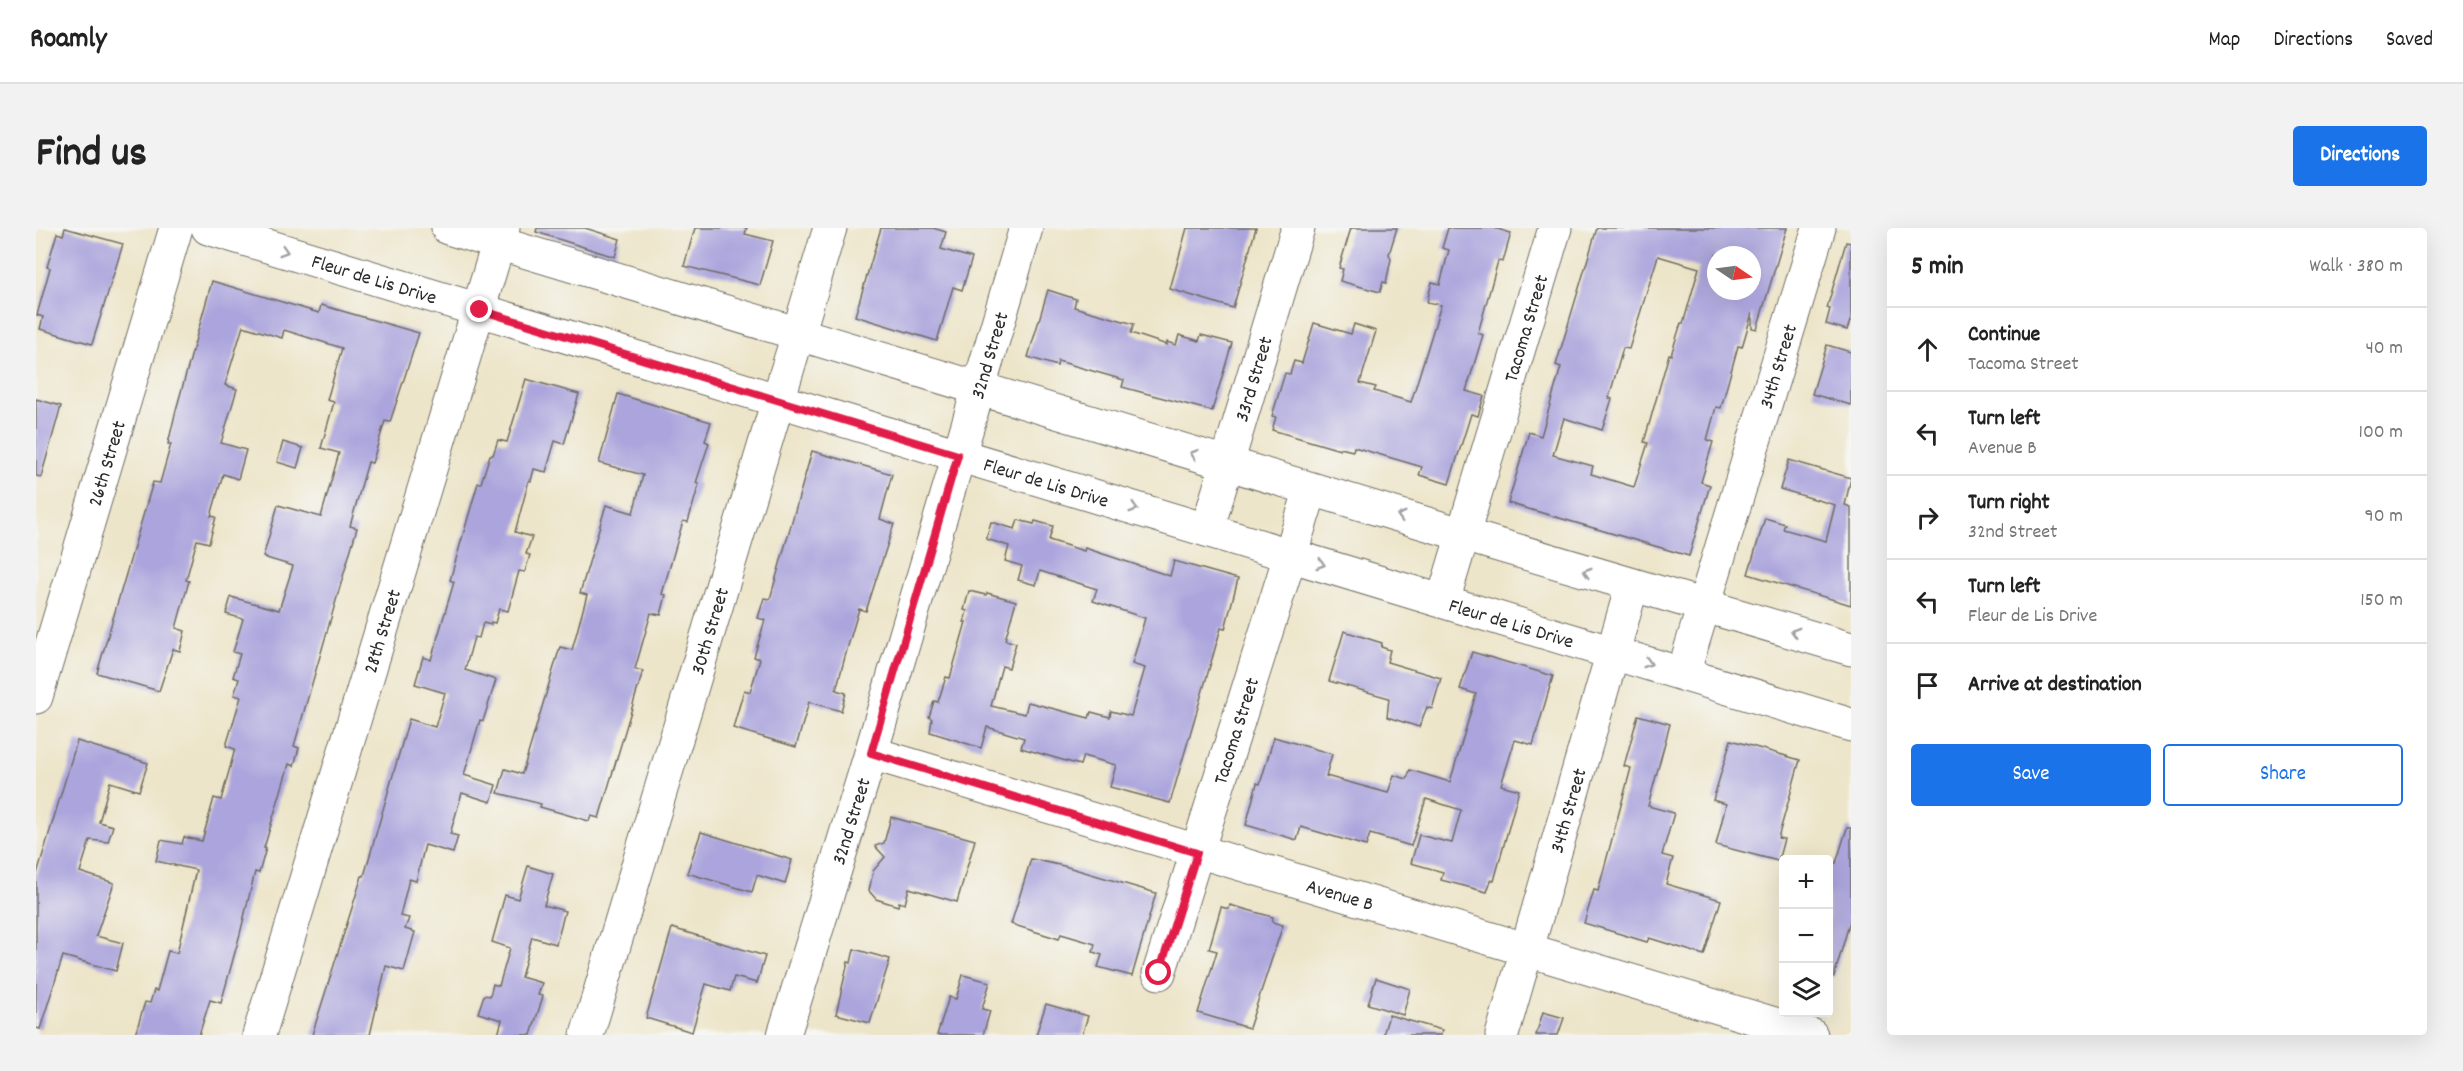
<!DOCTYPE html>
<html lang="en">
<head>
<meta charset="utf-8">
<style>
	body { margin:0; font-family:Dekko,sans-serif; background:#f2f2f2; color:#222 }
	.controls { position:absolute; right:18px; bottom:18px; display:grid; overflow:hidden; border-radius:6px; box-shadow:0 6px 24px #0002 }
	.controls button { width:54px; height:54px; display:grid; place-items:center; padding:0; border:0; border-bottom:2px solid #e0e0e0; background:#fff; color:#222; font:30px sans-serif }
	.compass { position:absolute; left:1671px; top:18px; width:54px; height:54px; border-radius:50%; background:#fff; box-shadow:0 6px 24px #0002; rotate:103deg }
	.stop { position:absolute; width:18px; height:18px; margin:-14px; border:4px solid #e11d48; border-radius:50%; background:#fff }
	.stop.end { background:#e11d48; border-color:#fff; box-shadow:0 2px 6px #0008 }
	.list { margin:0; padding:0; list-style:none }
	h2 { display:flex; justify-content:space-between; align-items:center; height:78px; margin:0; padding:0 24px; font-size:26px }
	h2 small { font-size:20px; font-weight:400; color:#767676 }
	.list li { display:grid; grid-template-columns:39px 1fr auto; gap:18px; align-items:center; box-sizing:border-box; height:84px; padding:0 24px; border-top:2px solid #e0e0e0 }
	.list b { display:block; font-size:22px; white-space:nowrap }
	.list p { margin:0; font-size:20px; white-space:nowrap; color:#767676 }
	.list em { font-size:20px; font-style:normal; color:#767676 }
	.actions { display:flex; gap:12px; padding:18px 24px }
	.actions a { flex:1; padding:14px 0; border:2px solid #1a73e8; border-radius:6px; text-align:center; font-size:21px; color:#1a73e8 }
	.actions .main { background:#1a73e8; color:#fff }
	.icon { flex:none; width:33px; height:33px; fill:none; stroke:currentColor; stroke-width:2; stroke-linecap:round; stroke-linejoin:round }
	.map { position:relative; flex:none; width:1815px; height:807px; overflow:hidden; border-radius:6px }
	header { display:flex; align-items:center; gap:36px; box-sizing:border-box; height:84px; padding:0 30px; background:#fff; border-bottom:2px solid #e0e0e0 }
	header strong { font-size:28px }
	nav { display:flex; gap:33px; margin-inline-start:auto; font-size:21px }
	.intro { display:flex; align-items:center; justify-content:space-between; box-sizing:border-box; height:144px; padding:0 36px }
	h1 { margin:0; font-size:42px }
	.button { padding:15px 27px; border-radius:6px; background:#1a73e8; color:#fff; font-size:21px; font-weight:700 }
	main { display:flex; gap:36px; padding:0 36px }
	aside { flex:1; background:#fff; border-radius:6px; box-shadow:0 6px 24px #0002 }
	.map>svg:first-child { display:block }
	.building { fill:#aca5dd; fill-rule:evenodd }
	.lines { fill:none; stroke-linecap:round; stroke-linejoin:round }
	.minor-casing { stroke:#6f6c62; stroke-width:35 }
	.minor { stroke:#fff; stroke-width:33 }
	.oneway { stroke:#a0a0a0 }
	.route { stroke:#e11d48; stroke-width:8 }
	.labels { text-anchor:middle; stroke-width:6; stroke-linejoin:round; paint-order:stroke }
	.street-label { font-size:20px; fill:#2b2b2b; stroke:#f6f6f2 }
</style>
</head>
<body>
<header>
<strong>Roamly</strong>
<nav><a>Map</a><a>Directions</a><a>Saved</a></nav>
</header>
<div class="intro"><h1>Find us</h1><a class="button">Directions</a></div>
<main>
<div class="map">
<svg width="1815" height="807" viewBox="0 0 1815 807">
	<rect width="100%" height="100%" fill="#f6f6f2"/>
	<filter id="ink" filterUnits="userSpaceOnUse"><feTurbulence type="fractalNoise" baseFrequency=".0167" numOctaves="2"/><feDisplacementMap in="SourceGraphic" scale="12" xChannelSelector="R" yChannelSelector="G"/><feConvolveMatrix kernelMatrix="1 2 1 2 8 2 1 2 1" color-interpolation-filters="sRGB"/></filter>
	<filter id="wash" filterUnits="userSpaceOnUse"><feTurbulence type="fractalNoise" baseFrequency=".008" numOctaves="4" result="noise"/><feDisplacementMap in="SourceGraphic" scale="24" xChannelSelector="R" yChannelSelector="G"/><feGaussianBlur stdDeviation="1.35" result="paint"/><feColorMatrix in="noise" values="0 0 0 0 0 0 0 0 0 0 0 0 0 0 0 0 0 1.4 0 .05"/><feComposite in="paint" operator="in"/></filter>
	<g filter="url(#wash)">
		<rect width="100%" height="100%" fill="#ede5c9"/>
		<g id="blocks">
			<g class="building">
				<polygon points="29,0 87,16 56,116 4,101 7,89 1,87 14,40 11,39 21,5 27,7"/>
				<polygon points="501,0 549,0 584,11 579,29 500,4"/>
				<polygon points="659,0 711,0 709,6 737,13 724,57 648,38"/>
				<polygon points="845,0 897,0 910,4 905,21 936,30 926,62 917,59 901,113 819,88"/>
				<polygon points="1151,0 1220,0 1197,80 1134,61"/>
				<polygon points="1315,0 1361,0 1353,26 1355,31 1350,55 1347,54 1344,64 1304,53 1307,41 1303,40"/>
				<polygon points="1412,0 1458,0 1475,5 1467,34 1462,33 1442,105 1447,107 1430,163 1448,168 1442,188 1435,186 1413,256 1383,247 1386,239 1318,219 1317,223 1304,220 1304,222 1236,202 1240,189 1236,188 1249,145 1254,146 1258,133 1266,135 1278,95 1315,106 1318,96 1340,103 1324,155 1340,159 1338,163 1375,174 1405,77 1391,74 1396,54 1404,56 1413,22 1406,20"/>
				<path d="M1561,0H1751L1721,101L1716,100V85L1706,119L1702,118L1685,180L1680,179L1671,212L1677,214L1665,254L1674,257L1653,328L1472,275L1493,204L1505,208L1525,139L1520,137ZM1680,27H1716V63H1680ZM1622,28L1663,40L1647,96L1645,95L1635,127L1633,126L1608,214L1612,215L1598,259L1555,246L1557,238L1517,227L1528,190L1566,202L1576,171L1573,170L1587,120L1593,121Z"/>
				<polygon points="1810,14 1815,15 1815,90 1811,102 1790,96 1794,81 1791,80"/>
				<polygon points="176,53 283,85 285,77 383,105 354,194 349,193 336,235 332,234 314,298 321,300 258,518 263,520 258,538 253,536 228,620 230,620 223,645 219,644 204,706 185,775 174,772 163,807 99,807 109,774 114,775 118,762 121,763 132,723 141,725 160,642 120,633 125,612 146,616 148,609 166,613 178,570 185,572 199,521 190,518 205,469 198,467 203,451 197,449 204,426 197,424 207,391 190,386 195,369 243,382 257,338 227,329 242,277 285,289 303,225 285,220 298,174 291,172 306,120 248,102 246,110 207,98 189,157 201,161 185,215 210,222 202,251 187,246 175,288 180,289 173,315 161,312 150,352 153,353 140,400 149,403 144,423 137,421 123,463 61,445 117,254 124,255 135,216 132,216 140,182"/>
				<polygon points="1012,62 1040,71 1038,79 1098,96 1095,105 1131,117 1131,114 1140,117 1143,107 1163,113 1165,107 1196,115 1176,183 1086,159 1088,152 1022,133 1021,138 992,129"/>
				<polygon points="1791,117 1815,124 1815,177 1776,166"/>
				<polygon points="490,151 543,166 528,216 519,213 510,244 498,241 495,253 493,252 479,304 496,309 490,326 494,327 489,344 483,343 472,383 463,381 459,395 455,394 455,397 447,395 443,410 438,409 429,442 460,452 447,493 444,492 428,547 460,557 455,574 426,565 414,606 422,608 417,625 389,617 380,653 373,651 364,688 373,690 369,701 379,704 368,743 350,738 334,807 276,807 326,648 328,648 373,491 399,499 409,465 379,456 387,429 395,432 418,354 414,352 442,255 445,255 454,227 457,227 462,212 471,214"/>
				<polygon points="582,166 675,194 669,213 673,215 660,255 663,256 652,294 647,293 626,366 630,367 625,387 615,385 599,441 607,443 563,590 555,588 553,593 504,579 505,576 462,565 469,541 486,546 524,419 536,422 551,367 544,365 570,277 597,285 607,247 563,235"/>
				<polygon points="0,171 25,178 5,249 0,248"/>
				<polygon points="247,214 267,220 261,240 241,234"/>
				<polygon points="776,223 856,246 844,291 858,296 830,383 823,381 812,418 800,462 810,465 805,483 773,474 760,519 697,500 708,462 714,464 724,431 718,429 729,392 722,390 728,370 734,371"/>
				<polygon points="1753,232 1815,250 1809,277 1815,279 1815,377 1712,346 1729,290 1749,296 1747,301 1790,313 1799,277 1744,261"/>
				<polygon points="982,292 998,296 999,293 1017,298 1013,312 1048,323 1049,320 1134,348 1138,333 1202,351 1189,401 1185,400 1134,575 1074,559 1080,537 1047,528 1044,537 985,520 988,510 951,499 945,520 894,504 896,491 893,489 898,473 902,474 910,449 914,450 930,394 928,394 931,383 928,382 933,363 950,367 951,365 980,373 969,412 980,415 973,440 966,438 955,478 989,486 992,474 1053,490 1055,484 1074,489 1075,483 1095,488 1109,440 1096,436 1109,390 1057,373 1061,361 1004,343 1000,357 982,352 986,338 969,333 973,318 950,311 955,294 979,301"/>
				<polygon points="1308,403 1346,415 1345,419 1354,422 1351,434 1405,450 1396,481 1391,479 1383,499 1351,489 1353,470 1293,453"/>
				<polygon points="1436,424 1517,448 1497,517 1479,512 1465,557 1483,562 1458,653 1455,652 1451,664 1405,652 1407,644 1375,635 1383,607 1416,615 1425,582 1390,571 1375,618 1334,606 1330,618 1265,599 1261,612 1210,597 1221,555 1224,556 1238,509 1296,526 1290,548 1352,565 1358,547 1371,551 1374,542 1414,554 1440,466 1424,461"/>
				<polygon points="1602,487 1634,496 1612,578 1638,585 1626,627 1637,630 1630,656 1685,672 1668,727 1613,710 1611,714 1548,695 1558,662 1562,663 1595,540 1588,538"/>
				<polygon points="1695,512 1764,532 1742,610 1748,611 1742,633 1680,617 1690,576 1677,572"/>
				<polygon points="41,513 112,535 103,563 74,554 63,594 77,598 72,614 54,612 44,644 78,655 60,708 87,715 80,743 27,728 4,801 0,800 0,649"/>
				<polygon points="855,589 939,612 921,674 873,660 869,676 863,674 862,678 840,671 833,663 837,643 849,629 839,618 848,615"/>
				<polygon points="1811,600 1815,600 1815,689 1798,749 1792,748 1792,633 1800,635"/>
				<polygon points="665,604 756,632 749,656 721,647 716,664 651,645"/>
				<polygon points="995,631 1028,638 1120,665 1096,748 1062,739 1066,727 1057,724 1059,716 1025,706 1023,711 975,696"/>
				<polygon points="492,638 517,646 508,677 529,683 520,716 496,709 485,749 506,755 502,767 507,768 495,807 462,807 466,792 442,785 448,767 454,768 457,756 463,758 474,720 456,714 469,667 482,671"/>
				<polygon points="1194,677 1237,689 1236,694 1247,697 1213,800 1162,785 1181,723 1173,721 1185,679 1193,681"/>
				<polygon points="636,700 729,728 721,755 698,749 694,763 670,756 656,804 610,790"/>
				<polygon points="818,721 854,731 834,795 800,786 812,734 815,735"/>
				<polygon points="927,747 954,754 946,781 954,783 947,807 901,807 913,769 920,771"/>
				<polygon points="1340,750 1374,761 1367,787 1332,776"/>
				<polygon points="1010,776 1052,788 1046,807 1000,807"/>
				<polygon points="1507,784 1528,790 1522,807 1500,807"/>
				<polygon points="1353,787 1406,802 1405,807 1347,807"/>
			</g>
		</g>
	</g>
	<g filter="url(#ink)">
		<use href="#blocks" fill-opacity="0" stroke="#6f6c62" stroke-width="1.5"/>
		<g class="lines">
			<defs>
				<g id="minor">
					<path id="s1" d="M172,0L1815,497"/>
					<polyline points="412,0 1428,307 1815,421"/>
					<path id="s2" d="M1171,302L1262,0"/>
					<path id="s3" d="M1407,373L1519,0"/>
					<path id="s4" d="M1647,446L1783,0"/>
					<path id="s5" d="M0,469L140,0"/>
					<path id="s6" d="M835,525L1775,807"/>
					<path id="s7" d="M1123,745L1275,261"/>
					<path id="s8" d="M223,807L467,0"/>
					<path id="s9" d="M551,807L794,0"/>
					<path id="s10" d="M748,807L835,525L990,0"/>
					<path id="s11" d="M1466,807L1596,358"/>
				</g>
			</defs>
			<use href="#minor" class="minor-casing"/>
			<use href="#minor" class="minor"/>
		</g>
		<defs><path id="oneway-chevron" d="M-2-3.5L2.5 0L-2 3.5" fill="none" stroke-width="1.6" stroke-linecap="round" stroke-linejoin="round" transform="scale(1.5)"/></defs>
		<g class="oneway">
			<use href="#oneway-chevron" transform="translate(248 23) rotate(17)"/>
			<use href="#oneway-chevron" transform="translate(1158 226) rotate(-163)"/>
			<use href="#oneway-chevron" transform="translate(1098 280) rotate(17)"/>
			<use href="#oneway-chevron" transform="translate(1365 288) rotate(-163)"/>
			<use href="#oneway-chevron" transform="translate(1285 336) rotate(17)"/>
			<use href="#oneway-chevron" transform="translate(1551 344) rotate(-163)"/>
			<use href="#oneway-chevron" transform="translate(1759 404) rotate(-164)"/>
			<use href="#oneway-chevron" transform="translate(1612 435) rotate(17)"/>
		</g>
	</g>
	<g class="lines" filter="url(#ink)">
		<polyline class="route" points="444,82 922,227 835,525 1161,625 1123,745"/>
	</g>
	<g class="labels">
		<g class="street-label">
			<text dy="7" stroke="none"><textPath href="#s1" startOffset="174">Fleur de Lis Drive</textPath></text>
			<text dy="7" stroke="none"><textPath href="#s3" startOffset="285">Tacoma Street</textPath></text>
			<text dy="7" stroke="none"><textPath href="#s10" startOffset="710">32nd Street</textPath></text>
			<text dy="7" stroke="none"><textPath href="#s4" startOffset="322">34th Street</textPath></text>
			<text dy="7" stroke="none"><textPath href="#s2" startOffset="158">33rd Street</textPath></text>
			<text dy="7" stroke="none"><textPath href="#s5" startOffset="244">26th Street</textPath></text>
			<text dy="7" stroke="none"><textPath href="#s1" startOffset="876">Fleur de Lis Drive</textPath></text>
			<text dy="7" stroke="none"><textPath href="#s1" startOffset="1362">Fleur de Lis Drive</textPath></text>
			<text dy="7" stroke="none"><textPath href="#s8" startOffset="422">28th Street</textPath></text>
			<text dy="7" stroke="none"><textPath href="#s9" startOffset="422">30th Street</textPath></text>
			<text dy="7" stroke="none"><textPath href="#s7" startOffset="254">Tacoma Street</textPath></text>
			<text dy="7" stroke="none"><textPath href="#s11" startOffset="234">34th Street</textPath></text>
			<text dy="7" stroke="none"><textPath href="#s10" startOffset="224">32nd Street</textPath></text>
			<text dy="7" stroke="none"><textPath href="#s6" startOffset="490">Avenue B</textPath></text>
		</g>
	</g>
</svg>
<div class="controls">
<button>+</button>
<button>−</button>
<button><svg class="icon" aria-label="layers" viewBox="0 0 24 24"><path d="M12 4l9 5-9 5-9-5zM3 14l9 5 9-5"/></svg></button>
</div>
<svg class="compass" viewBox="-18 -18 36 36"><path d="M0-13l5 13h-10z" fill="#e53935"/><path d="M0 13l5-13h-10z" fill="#767676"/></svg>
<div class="stop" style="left:1123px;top:745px"></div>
<div class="stop end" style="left:444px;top:82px"></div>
</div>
<aside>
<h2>5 min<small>Walk · 380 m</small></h2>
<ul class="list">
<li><svg class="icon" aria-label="ahead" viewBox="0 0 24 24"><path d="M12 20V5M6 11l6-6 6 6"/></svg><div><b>Continue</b><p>Tacoma Street</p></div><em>40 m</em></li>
<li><svg class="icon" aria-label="left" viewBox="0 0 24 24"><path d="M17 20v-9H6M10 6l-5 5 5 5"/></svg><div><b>Turn left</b><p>Avenue B</p></div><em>100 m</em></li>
<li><svg class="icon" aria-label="right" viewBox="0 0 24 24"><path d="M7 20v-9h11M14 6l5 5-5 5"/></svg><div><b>Turn right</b><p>32nd Street</p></div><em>90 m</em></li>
<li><svg class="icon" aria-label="left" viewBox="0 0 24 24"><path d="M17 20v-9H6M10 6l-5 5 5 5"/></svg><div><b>Turn left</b><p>Fleur de Lis Drive</p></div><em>150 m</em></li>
<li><svg class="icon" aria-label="arrive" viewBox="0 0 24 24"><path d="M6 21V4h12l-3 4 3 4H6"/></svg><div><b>Arrive at destination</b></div></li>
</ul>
<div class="actions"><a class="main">Save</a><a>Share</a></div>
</aside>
</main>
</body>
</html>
